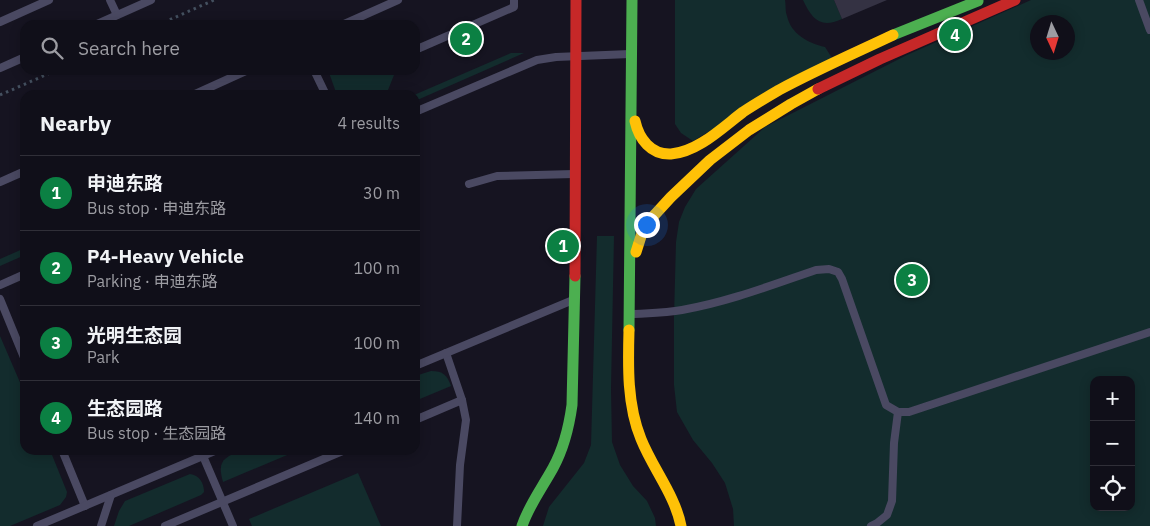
<!DOCTYPE html>
<html lang="en">
<head>
<meta charset="utf-8">
<style>
	body { margin:0; font-family:"IBM Plex Sans","Noto Sans SC",sans-serif; background:#1e1d26; color:#f1f3f6 }
	.controls { position:absolute; right:15px; bottom:15px; display:grid; overflow:hidden; border-radius:10px; box-shadow:0 2px 12px #0003 }
	.controls button { width:45px; height:45px; display:grid; place-items:center; padding:0; border:0; border-bottom:1px solid #302f38; background:#100f19; color:#f1f3f6; font:25px sans-serif }
	.compass { position:absolute; left:1030px; top:15px; width:45px; height:45px; border-radius:50%; background:#100f19; box-shadow:0 2px 12px #0003; rotate:176deg }
	.you { position:absolute; left:646px; top:224px; width:18px; height:18px; margin:-12px; border:4px solid #fff; border-radius:50%; background:#1a73e8; box-shadow:0 0 0 8px #1a73e833 }
	.badge { display:grid; place-items:center; width:32px; height:32px; border-radius:50%; background:#0b8043; color:#fff; font-size:16px; font-weight:700 }
	.pin { position:absolute; translate:-50% -50%; border:2px solid #fff; box-shadow:0 1px 5px #0006 }
	.list { margin:0; padding:0; list-style:none }
	h2 { display:flex; justify-content:space-between; align-items:center; height:65px; margin:0; padding:0 20px; font-size:21px }
	h2 small { font-size:16px; font-weight:400; color:#9c9ca2 }
	.list li { display:grid; grid-template-columns:32px 1fr auto; gap:15px; align-items:center; box-sizing:border-box; height:75px; padding:0 20px; border-top:1px solid #302f38 }
	.list b { display:block; font-size:19px; white-space:nowrap }
	.list p { margin:0; font-size:16px; white-space:nowrap; color:#9c9ca2 }
	.list em { font-size:16px; font-style:normal; color:#9c9ca2 }
	.icon { flex:none; width:28px; height:28px; fill:none; stroke:currentColor; stroke-width:2; stroke-linecap:round; stroke-linejoin:round }
	.map { position:relative; flex:none; width:1150px; height:526px; overflow:hidden }
	.search { position:absolute; background:#100f19; box-shadow:0 2px 12px #0003; left:20px; top:20px; width:400px; height:55px; display:flex; align-items:center; gap:12px; box-sizing:border-box; padding:0 18px; border-radius:15px; color:#9c9ca2; font-size:19px }
	.panel { position:absolute; background:#100f19; box-shadow:0 2px 12px #0003; left:20px; top:90px; width:400px; height:365px; border-radius:15px }
	.map>svg:first-child { display:block }
	.green { fill:#132c2d; fill-rule:evenodd }
	.building { fill:#343243 }
	.lines { fill:none; stroke-linecap:round; stroke-linejoin:round }
	.path { stroke:#44505f; stroke-width:3; stroke-dasharray:2.5 4; stroke-linecap:butt }
	.lane { stroke:#4a4962; stroke-width:8 }
	.fast { stroke:#4caf50; stroke-width:11 }
	.slow { stroke:#ffc107; stroke-width:11 }
	.jam { stroke:#c62828; stroke-width:11 }
</style>
</head>
<body>
<div class="map">
<svg width="1150" height="526" viewBox="0 0 1150 526">
	<rect width="100%" height="100%" fill="#161421"/>
	<g class="green">
		<path d="M675,0H785C786,5 785,11 787,16C791,34 808,43 825,47L832,58L693,141L681,133L675,124Z"/>
		<path d="M803,0H834L842,19C820,29 812,19 803,0Z"/>
		<path d="M1031,0H1150V526H734L733,509L725,483L712,463L693,440L677,412L674,385V317L676,242L679,222L685,207L696,189L765,127L907,55ZM1038,22H1068V52H1038ZM1094,380H1131V507H1094Z"/>
		<polygon points="511,53 524,53 415,101 414,95"/>
		<polygon points="328,70 392,70 394,75 386,95 337,95"/>
		<polygon points="597,236 614,236 611,389 612,442 620,465 633,486 647,501 655,518 656,526 543,526 549,507 584,463 591,445"/>
		<polygon points="25,248 25,255 0,266 0,259"/>
		<polygon points="0,336 25,394 25,450 50,450 67,492 66,497 60,505 10,526 0,526"/>
		<path d="M431,371C443,371 447,375 451,386L415,401V376Z"/>
		<path d="M242,450H299L223,482C217,461 223,458 242,450Z"/>
		<polygon points="358,473 381,526 252,526 249,519"/>
		<path d="M190,474C199,475 204,483 204,492L201,495L129,526H114L119,511L125,501Z"/>
	</g>
	<polygon class="building" points="834,0 887,0 842,19"/>
	<g class="lines">
		<g class="path">
			<polyline points="158,25 214,0"/>
			<polyline points="0,95 57,70"/>
		</g>
		<g class="lane">
			<polyline points="110,0 117,15"/>
			<polyline points="1139,0 1150,30"/>
			<polyline points="0,22 49,0"/>
			<polyline points="95,25 151,0"/>
			<polyline points="342,25 398,0"/>
			<polyline points="415,50 514,7 514,0"/>
			<polyline points="0,68 25,57"/>
			<polyline points="314,70 326,95"/>
			<polyline points="193,95 248,70"/>
			<polyline points="415,112 537,60 556,57 630,54"/>
			<polyline points="0,182 25,171"/>
			<polyline points="469,184 497,176 574,174"/>
			<polyline points="0,285 25,274"/>
			<polyline points="0,299 25,360"/>
			<path d="M632,314C649,313 666,313 682,310C728,302 772,285 816,270L829,269L838,272L842,279L886,405L898,412H909L1150,332"/>
			<polyline points="446,353 462,400"/>
			<polyline points="415,366 573,300"/>
			<polyline points="415,420 462,400 466,420 460,465 457,526"/>
			<polyline points="62,450 85,506"/>
			<polyline points="203,456 233,526"/>
			<polyline points="37,526 217,450"/>
			<polyline points="101,526 111,495"/>
			<polyline points="165,526 345,450"/>
			<polyline points="871,526 877,523 887,515 892,501 894,443 898,412"/>
		</g>
		<g class="fast">
			<polyline points="893,35 978,1"/>
			<polyline points="629,330 632,0"/>
			<path d="M522,526C529,505 542,488 553,468C564,448 569,427 572,405L575,276"/>
		</g>
		<g class="slow">
			<path d="M635,121C639,139 651,155 671,154C698,152 723,127 743,112C755,104 767,97 779,90C816,70 855,53 893,35"/>
			<polyline points="636,252 643,230 649,221 671,197 710,160 749,130 791,104 818,89"/>
			<path d="M629,330C628,366 627,405 641,439C653,469 675,495 681,526"/>
		</g>
		<g class="jam">
			<polyline points="818,89 880,59 1015,0"/>
			<polyline points="575,276 576,0"/>
		</g>
	</g>
</svg>
<div class="controls">
<button>+</button>
<button>−</button>
<button><svg class="icon" aria-label="locate" viewBox="0 0 24 24"><circle cx="12" cy="12" r="6"/><path d="M12 2v4M12 18v4M2 12h4M18 12h4"/></svg></button>
</div>
<svg class="compass" viewBox="-18 -18 36 36"><path d="M0-13l5 13h-10z" fill="#e53935"/><path d="M0 13l5-13h-10z" fill="#9c9ca2"/></svg>
<div class="you"></div>
<div class="pin badge" style="left:563px;top:246px">1</div>
<div class="pin badge" style="left:466px;top:39px">2</div>
<div class="pin badge" style="left:912px;top:280px">3</div>
<div class="pin badge" style="left:955px;top:35px">4</div>
<div class="search"><svg class="icon" aria-label="search" viewBox="0 0 24 24"><circle cx="10" cy="10" r="6"/><path d="M15 15l6 6"/></svg>Search here</div>
<section class="panel">
<h2>Nearby<small>4 results</small></h2>
<ul class="list">
<li><span class="badge">1</span><div><b>申迪东路</b><p>Bus stop · 申迪东路</p></div><em>30 m</em></li>
<li><span class="badge">2</span><div><b>P4-Heavy Vehicle</b><p>Parking · 申迪东路</p></div><em>100 m</em></li>
<li><span class="badge">3</span><div><b>光明生态园</b><p>Park</p></div><em>100 m</em></li>
<li><span class="badge">4</span><div><b>生态园路</b><p>Bus stop · 生态园路</p></div><em>140 m</em></li>
</ul>
</section>
</div>
</body>
</html>
